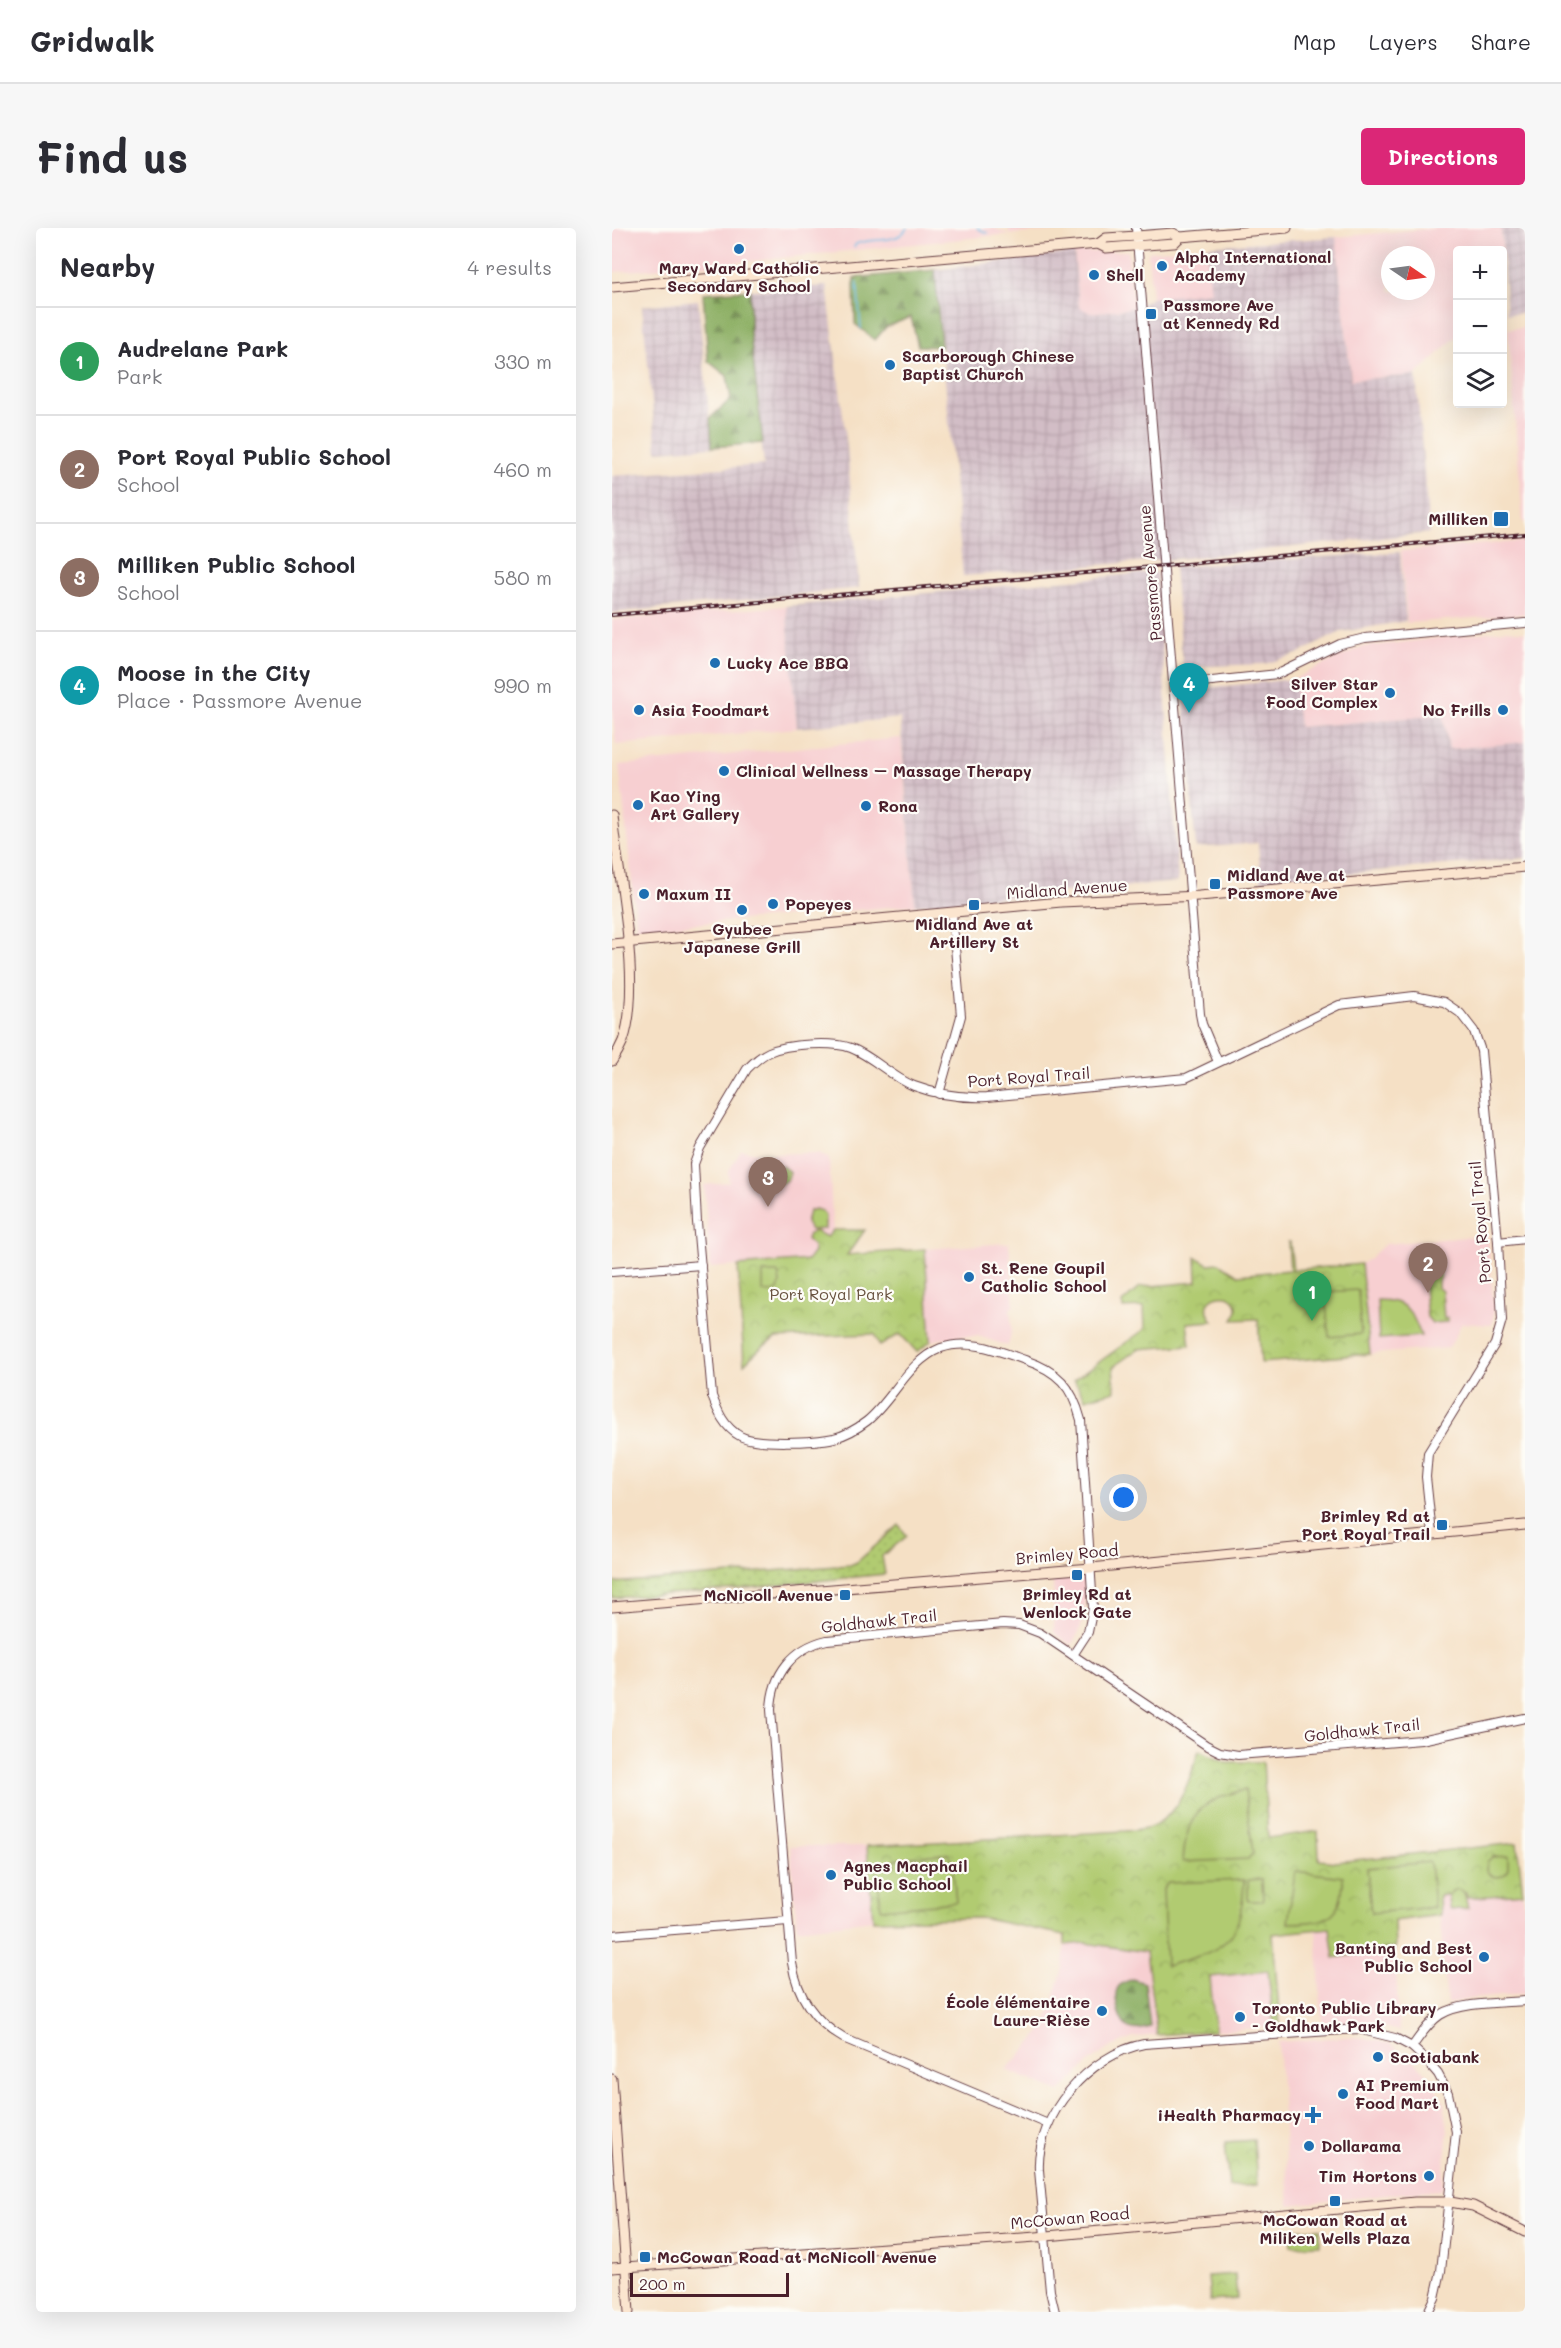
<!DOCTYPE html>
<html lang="en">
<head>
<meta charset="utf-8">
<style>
	body { margin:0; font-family:Mali,sans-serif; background:#f7f7f7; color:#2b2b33 }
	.controls { position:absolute; right:18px; top:18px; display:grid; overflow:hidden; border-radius:6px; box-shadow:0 6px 24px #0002 }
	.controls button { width:54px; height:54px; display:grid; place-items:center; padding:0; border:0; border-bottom:2px solid #e1e1e2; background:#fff; color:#2b2b33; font:30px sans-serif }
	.compass { position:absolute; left:769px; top:18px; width:54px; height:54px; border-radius:50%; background:#fff; box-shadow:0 6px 24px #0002; rotate:103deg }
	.scale { position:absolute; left:18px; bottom:15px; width:159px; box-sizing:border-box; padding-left:6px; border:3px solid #4a1f2b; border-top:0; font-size:16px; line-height:21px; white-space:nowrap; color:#4a1f2b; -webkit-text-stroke:4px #fdfcf7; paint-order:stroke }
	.you { position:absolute; left:512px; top:1270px; width:21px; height:21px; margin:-15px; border:4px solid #fff; border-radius:50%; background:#1a73e8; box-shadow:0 0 0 9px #1a73e833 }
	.badge { display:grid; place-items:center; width:39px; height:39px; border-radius:50%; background:#db2777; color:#fff; font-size:20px; font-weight:700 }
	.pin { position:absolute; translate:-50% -50px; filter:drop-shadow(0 2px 3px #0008) }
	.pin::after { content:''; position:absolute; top:32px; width:21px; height:18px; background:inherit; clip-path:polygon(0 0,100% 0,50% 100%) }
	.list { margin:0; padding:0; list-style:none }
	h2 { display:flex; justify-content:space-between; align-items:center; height:78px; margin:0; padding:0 24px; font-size:26px }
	h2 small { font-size:20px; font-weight:400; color:#7c7c81 }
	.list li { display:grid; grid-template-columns:39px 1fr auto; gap:18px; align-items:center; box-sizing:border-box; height:108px; padding:0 24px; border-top:2px solid #e1e1e2 }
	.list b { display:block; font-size:22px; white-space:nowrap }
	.list p { margin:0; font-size:20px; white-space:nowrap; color:#7c7c81 }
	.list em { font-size:20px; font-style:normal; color:#7c7c81 }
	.icon { flex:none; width:33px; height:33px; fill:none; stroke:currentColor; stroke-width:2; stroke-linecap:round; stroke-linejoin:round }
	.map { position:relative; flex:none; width:913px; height:2084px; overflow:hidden; border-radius:6px }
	header { display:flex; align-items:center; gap:36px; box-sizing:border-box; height:84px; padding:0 30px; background:#fff; border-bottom:2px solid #e1e1e2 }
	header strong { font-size:28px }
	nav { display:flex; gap:33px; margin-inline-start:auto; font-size:21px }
	.intro { display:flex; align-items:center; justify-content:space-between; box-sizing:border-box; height:144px; padding:0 36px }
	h1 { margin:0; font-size:42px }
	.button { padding:15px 27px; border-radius:6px; background:#db2777; color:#fff; font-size:21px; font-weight:700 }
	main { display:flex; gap:36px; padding:0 36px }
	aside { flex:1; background:#fff; border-radius:6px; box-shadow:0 6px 24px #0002 }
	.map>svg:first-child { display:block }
	.built { fill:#f7cfd1; fill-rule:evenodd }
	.industrial { fill:url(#industrial-grid) }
	.grass { fill:url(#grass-dots); stroke:#7e754e; stroke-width:1.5 }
	.forest { fill:url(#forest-firs); stroke:#6b6747; stroke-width:1.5 }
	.park { fill:url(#park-crowns); stroke:#7e754e; stroke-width:1.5 }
	.garden { fill:#b1cb71; stroke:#7e754e; stroke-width:1.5 }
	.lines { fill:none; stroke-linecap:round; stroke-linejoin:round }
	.stream { stroke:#66b8e2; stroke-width:1.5 }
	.tertiary-casing { stroke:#643c42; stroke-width:10 }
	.secondary-casing { stroke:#643c42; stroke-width:11 }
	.tertiary { stroke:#fff; stroke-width:8 }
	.secondary { stroke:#fbe5cf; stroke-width:9 }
	.rail-casing { stroke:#4a1f2b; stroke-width:4 }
	.rail { stroke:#fdfcf7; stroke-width:1.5; stroke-dasharray:4.5; stroke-linecap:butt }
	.poi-dot { fill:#1f6fb2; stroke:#fdfcf7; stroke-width:2 }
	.labels { text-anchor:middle; stroke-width:4.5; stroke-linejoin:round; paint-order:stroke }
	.poi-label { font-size:16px; font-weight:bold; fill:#4a1f2b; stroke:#fdfcf7; text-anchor:start }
	.street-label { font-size:16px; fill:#4a1f2b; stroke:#fdfcf7 }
	.park-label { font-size:16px; fill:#695340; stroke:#fdfcf7 }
</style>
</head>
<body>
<header>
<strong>Gridwalk</strong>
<nav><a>Map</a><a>Layers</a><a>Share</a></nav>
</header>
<div class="intro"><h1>Find us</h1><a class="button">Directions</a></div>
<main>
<aside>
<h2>Nearby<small>4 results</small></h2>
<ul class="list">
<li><span class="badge" style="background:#2e9e5b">1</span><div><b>Audrelane Park</b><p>Park</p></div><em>330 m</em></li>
<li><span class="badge" style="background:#8d6e63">2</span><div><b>Port Royal Public School</b><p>School</p></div><em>460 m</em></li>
<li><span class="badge" style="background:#8d6e63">3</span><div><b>Milliken Public School</b><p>School</p></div><em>580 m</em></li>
<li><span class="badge" style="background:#0f9aa8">4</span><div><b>Moose in the City</b><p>Place · Passmore Avenue</p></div><em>990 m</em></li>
</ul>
</aside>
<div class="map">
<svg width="913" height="2084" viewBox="0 0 913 2084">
	<defs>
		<pattern id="industrial-grid" width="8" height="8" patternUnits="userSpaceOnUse" patternTransform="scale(1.5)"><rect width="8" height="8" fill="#d2bdc6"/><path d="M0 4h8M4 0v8" fill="none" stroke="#b6a2aa"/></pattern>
		<pattern id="grass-dots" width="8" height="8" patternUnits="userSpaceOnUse" patternTransform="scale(1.5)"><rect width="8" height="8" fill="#b1cb71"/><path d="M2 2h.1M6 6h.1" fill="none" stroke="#9aae62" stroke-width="1.8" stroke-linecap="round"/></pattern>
		<pattern id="forest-firs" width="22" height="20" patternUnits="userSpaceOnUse" patternTransform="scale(1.5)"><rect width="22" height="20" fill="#8caf63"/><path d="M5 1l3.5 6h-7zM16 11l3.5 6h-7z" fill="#748e52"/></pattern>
		<pattern id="park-crowns" width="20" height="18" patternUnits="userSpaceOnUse" patternTransform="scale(1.5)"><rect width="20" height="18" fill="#b1cb71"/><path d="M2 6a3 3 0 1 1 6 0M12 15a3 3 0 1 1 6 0" fill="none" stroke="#9aae62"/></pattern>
	</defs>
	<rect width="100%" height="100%" fill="#fdfcf7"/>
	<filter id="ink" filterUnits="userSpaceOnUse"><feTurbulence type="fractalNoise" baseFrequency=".0167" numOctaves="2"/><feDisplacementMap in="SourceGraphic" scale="12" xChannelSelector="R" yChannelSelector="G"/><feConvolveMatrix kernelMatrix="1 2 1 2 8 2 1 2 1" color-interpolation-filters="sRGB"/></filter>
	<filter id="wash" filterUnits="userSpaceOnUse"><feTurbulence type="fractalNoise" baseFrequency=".008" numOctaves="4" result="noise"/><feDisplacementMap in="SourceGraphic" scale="24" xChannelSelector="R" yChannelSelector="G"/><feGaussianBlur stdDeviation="1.35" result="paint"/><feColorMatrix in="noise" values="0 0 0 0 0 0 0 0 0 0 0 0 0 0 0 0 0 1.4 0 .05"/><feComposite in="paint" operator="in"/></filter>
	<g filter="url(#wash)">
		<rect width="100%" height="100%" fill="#f5e0c5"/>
		<g class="built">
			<polygon points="0,0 382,0 397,6 397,0 505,0 397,6 111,36 0,44"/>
			<path d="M825,0H889L890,22H846L845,108L804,147L739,152L724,9ZM778,27H814V63H778Z"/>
			<polygon points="594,18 600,64 540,70 536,26 537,24"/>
			<polygon points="516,23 522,80 478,85 467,80 462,24"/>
			<polygon points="913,99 913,294 911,295 896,101"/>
			<polygon points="913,313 913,386 795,395 789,323"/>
			<polygon points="174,378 185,500 4,517 0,480 0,392"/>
			<polygon points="895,402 913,404 913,514 837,521 831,487 687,499 682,451 706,439 750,419"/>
			<polygon points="289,510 303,677 25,701 7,537"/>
			<polygon points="129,922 152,926 207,925 217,931 221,1002 196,1032 98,1040 92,957 117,954 116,944"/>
			<polygon points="876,1007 882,1084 880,1097 850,1095 837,1120 758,1126 749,1036 758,1030 773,1016"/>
			<polygon points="397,1015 402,1076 398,1082 400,1101 396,1118 366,1108 347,1108 319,1113 313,1021"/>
			<polygon points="470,1350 472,1351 473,1369 473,1386 467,1404 459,1417 442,1405 441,1352"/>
			<polygon points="178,1618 255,1618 261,1692 185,1701"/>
			<polygon points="854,1665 856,1670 911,1665 913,1693 913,1766 858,1771 835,1776 826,1668"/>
			<polygon points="719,1700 722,1730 783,1720 787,1803 755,1794 710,1795 704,1701"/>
			<polygon points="473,1715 534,1724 545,1807 521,1810 497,1820 478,1834 448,1864 394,1842 423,1811 435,1792 450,1744 453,1717"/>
			<polygon points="657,1743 662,1799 603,1803 598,1749"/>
			<polygon points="734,1809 753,1810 779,1816 801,1832 821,1851 832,1875 836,1902 830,1961 677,1977 666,1814"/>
		</g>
		<g class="industrial">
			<polygon points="889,0 913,0 913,85 895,86"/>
			<polygon points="724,9 739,152 804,147 817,305 573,330 351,348 323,42 462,24 467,79 478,85 522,80 540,70 599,64 594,18"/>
			<polygon points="215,58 235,219 247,360 0,385 0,248 152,237 138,105 138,62"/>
			<polygon points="86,72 100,219 45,223 30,78"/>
			<polygon points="788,324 794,393 729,404 685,426 653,436 571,439 562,339"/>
			<polygon points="545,344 566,654 303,677 288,490 185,500 174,378"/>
			<polygon points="682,451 687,499 831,487 837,521 913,514 913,630 649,653 646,615 584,620 571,468 583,461"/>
		</g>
		<polygon class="grass" points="287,1297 295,1308 270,1328 273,1346 125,1361 0,1370 0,1355 238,1337 245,1334"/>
		<g class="forest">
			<polygon points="323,42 329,119 306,118 299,89 274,99 263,112 243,96 242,50"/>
			<polygon points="138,62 138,105 151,215 100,219 98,190 119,171 115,148 96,133 91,65"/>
			<path d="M520,1751L533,1755L538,1799C516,1806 509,1798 505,1777C504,1770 502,1764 507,1758C510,1755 516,1753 520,1751Z"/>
		</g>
		<g class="park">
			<polygon points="221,1002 253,1002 235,1027 313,1021 319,1113 305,1124 288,1106 268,1118 262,1106 164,1110 150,1119 132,1136 126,1038 196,1032 202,1024 201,1018 195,1011 197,1006 203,1003 215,1009"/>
			<path d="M676,1014H678L681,1042L749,1036L758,1126L649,1135L646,1091L621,1092C641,1057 577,1062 601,1093L575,1095L578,1117L526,1121L501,1139L503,1163L473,1171L462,1152L533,1101L532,1079L511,1080L510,1075L528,1059L585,1054L584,1029L596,1036L607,1035L626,1047L678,1042Z"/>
			<polygon points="826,1028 828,1048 826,1053 826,1060 830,1063 832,1091 836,1090 836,1094 820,1095 815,1089 810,1043 813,1029"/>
			<path d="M587,1522L614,1534H651L656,1610L706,1603L707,1632L723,1634L905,1615L911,1665L855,1670L854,1665L827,1668L828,1687L782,1693L783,1720L722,1730L718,1700L661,1706L668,1798L662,1799L656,1743L598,1749L603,1803L545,1807L534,1724L473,1715L453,1717V1707L368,1690L261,1692L255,1618L513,1603C522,1602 534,1601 541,1598C570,1583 578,1550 587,1522Z"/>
			<polygon points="642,1912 645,1957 617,1959 613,1914"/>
			<polygon points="623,2046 625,2071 598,2073 596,2048"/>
		</g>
		<g class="garden">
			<path d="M158,938C166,938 173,937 178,945L175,952L168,956C158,953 158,948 158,938Z"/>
			<polygon points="203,981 210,983 213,988 213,1001 198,1002 194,995 197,983"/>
			<polygon points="151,1045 166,1045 168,1055 166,1062 158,1065 151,1064"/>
			<polygon points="746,1062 749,1106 717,1109 713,1064"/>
			<path d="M765,1072C794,1072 800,1082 809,1108L767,1111Z"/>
			<path d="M633,1562L641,1625L636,1631L571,1634C574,1588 587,1572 633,1562Z"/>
			<polygon points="336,1625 340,1632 344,1674 269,1681 265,1640 284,1638 283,1631"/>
			<path d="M896,1628V1643C889,1651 880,1651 874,1642L875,1634L880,1629Z"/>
			<polygon points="818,1634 822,1679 759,1685 755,1640"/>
			<path d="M683,1643L731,1649C731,1692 714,1694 676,1695Z"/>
			<polygon points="650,1651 651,1673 636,1673 636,1652"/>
			<path d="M632,1652C630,1717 611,1722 554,1738L551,1661L556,1655Z"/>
			<polygon points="846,1661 852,1664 856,1680 839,1682 837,1680 836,1668 840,1663"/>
			<polygon points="708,2001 708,2017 679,2018 678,2002"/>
		</g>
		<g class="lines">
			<g class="stream">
				<polyline points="365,0 375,5"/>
				<path d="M242,19L244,16C260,9 285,17 295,0"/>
				<polyline points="245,54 249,101"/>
			</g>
		</g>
	</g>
	<g filter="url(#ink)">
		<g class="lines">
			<defs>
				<g id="tertiary">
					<polyline points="524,0 588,786 590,796 606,834"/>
					<polyline points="562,457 666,446 728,416 753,410 913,395"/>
					<polyline points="327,866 349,788 340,685"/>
					<polyline points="886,1014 913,1011"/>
					<polyline points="0,1044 89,1037"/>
					<path d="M461,1427L476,1404L481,1380L469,1192C460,1158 446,1143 413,1132C387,1123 357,1110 329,1120C296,1133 281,1172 255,1193C246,1200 234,1207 222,1210C204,1214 144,1217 128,1208C112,1199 106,1184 100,1168L85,994L82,936L88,920L135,841C142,834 148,828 157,824C175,816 220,813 239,820C262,829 279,849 302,858C326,867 350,870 375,869L574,850L727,777L802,768L832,774L848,785L862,803L869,823L886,1014L890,1092L883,1116L816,1225L814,1249L820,1306"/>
					<polyline points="0,1707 176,1693"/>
					<path d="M800,1819C808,1808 816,1795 828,1787C848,1774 889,1775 913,1773"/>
					<path d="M436,1896L231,1810C202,1793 185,1767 180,1735L159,1482C160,1446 181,1420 215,1412L391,1396L407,1397L428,1405L594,1517L608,1524L626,1527L809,1512L913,1490"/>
					<path d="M443,2084L438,2063L427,1942C424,1887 478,1826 532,1816L746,1801L783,1810L800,1819L814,1832L826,1846L836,1865L844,1904L829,2043L823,2070L816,2084"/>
				</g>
				<g id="secondary">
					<polyline points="486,16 494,20 534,17 562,15 568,9"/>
					<polyline points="0,59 486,16 494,10 525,8 561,5 568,9 675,0"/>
					<path d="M0,587C6,648 31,757 11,813C8,820 4,827 0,833"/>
					<polyline points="0,716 449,674 587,668 913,639"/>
					<polyline points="0,1379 479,1340 913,1297"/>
					<polyline points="0,1851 17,2084"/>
					<polyline points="0,2040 424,2009 803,1974 838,1974 861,1978 913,2004"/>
				</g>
			</defs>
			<use href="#tertiary" class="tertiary-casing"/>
			<use href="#secondary" class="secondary-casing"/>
			<use href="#tertiary" class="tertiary"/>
			<use href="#secondary" class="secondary"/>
			<defs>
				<polyline id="rail" points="0,387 913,306"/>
			</defs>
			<use href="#rail" class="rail-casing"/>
			<use href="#rail" class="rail"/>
		</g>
	</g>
	<g class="poi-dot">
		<circle cx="127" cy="21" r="6"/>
		<circle cx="550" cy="38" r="6"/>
		<circle cx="482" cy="47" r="6"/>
		<rect x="533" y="80" width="12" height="12" rx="3"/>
		<circle cx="278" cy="137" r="6"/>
		<rect x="881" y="283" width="16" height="16" rx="3"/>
		<circle cx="103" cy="435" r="6"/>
		<circle cx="778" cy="465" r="6"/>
		<circle cx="27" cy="482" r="6"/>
		<circle cx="891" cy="482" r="6"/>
		<circle cx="112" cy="543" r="6"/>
		<circle cx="26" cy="577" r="6"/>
		<circle cx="254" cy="578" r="6"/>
		<rect x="597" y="650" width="12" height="12" rx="3"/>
		<circle cx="32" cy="666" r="6"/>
		<circle cx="161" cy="676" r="6"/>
		<rect x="356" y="671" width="12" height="12" rx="3"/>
		<circle cx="130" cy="682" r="6"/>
		<circle cx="357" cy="1049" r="6"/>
		<rect x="824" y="1291" width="12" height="12" rx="3"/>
		<rect x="459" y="1341" width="12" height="12" rx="3"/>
		<rect x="227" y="1361" width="12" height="12" rx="3"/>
		<circle cx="219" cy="1647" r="6"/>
		<circle cx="872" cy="1729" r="6"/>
		<circle cx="490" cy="1783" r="6"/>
		<circle cx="628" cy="1789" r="6"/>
		<circle cx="766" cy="1829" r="6"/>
		<circle cx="731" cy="1866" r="6"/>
		<path d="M698 1878h6v6h6v6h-6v6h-6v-6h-6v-6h6z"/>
		<circle cx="697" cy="1918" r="6"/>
		<circle cx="817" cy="1948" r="6"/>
		<rect x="717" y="1967" width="12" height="12" rx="3"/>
		<rect x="27" y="2023" width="12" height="12" rx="3"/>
	</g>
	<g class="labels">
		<g class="poi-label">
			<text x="562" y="35">Alpha International<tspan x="562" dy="18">Academy</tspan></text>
			<text x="127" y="46" text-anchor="middle">Mary Ward Catholic<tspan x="127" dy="18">Secondary School</tspan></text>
			<text x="494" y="53">Shell</text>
			<text x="551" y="83">Passmore Ave<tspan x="551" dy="18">at Kennedy Rd</tspan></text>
			<text x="290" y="134">Scarborough Chinese<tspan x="290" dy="18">Baptist Church</tspan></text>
			<text x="876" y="297" text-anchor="end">Milliken</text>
			<text x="115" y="441">Lucky Ace BBQ</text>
			<text x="766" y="462" text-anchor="end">Silver Star<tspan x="766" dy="18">Food Complex</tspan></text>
			<text x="39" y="488">Asia Foodmart</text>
			<text x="879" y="488" text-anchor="end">No Frills</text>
			<text x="124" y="549">Clinical Wellness – Massage Therapy</text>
			<text x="38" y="574">Kao Ying<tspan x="38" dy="18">Art Gallery</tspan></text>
			<text x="266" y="584">Rona</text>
			<text x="615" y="653">Midland Ave at<tspan x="615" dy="18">Passmore Ave</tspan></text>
			<text x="44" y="672">Maxum II</text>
			<text x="173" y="682">Popeyes</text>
			<text x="362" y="702" text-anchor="middle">Midland Ave at<tspan x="362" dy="18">Artillery St</tspan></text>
			<text x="130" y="707" text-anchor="middle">Gyubee<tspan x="130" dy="18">Japanese Grill</tspan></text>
			<text x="369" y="1046">St. Rene Goupil<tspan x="369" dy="18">Catholic School</tspan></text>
			<text x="818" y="1294" text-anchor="end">Brimley Rd at<tspan x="818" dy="18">Port Royal Trail</tspan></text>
			<text x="465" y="1372" text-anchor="middle">Brimley Rd at<tspan x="465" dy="18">Wenlock Gate</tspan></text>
			<text x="221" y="1373" text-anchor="end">McNicoll Avenue</text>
			<text x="231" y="1644">Agnes Macphail<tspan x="231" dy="18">Public School</tspan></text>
			<text x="860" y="1726" text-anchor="end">Banting and Best<tspan x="860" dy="18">Public School</tspan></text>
			<text x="478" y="1780" text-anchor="end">École élémentaire<tspan x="478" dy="18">Laure-Rièse</tspan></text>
			<text x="640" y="1786">Toronto Public Library<tspan x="640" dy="18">- Goldhawk Park</tspan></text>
			<text x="778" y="1835">Scotiabank</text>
			<text x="743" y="1863">AI Premium<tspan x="743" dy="18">Food Mart</tspan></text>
			<text x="689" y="1893" text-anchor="end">iHealth Pharmacy</text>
			<text x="709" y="1924">Dollarama</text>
			<text x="805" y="1954" text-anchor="end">Tim Hortons</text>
			<text x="723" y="1998" text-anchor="middle">McCowan Road at<tspan x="723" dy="18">Miliken Wells Plaza</tspan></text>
			<text x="45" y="2035">McCowan Road at McNicoll Avenue</text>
		</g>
		<g class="street-label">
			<text transform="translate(538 345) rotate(-95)" y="6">Passmore Avenue</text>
			<text transform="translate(455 661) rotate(-4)" y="6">Midland Avenue</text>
			<text transform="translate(417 849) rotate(-4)" y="6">Port Royal Trail</text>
			<text transform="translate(868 994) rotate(-95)" y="6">Port Royal Trail</text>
			<text transform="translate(455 1326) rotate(-5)" y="6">Brimley Road</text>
			<text transform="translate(267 1393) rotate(-6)" y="6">Goldhawk Trail</text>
			<text transform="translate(750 1502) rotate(-6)" y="6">Goldhawk Trail</text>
			<text transform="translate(458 1990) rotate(-5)" y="6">McCowan Road</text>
		</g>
		<g class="park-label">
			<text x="219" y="1072">Port Royal Park</text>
		</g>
	</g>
</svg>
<div class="controls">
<button>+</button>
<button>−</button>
<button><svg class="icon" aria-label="layers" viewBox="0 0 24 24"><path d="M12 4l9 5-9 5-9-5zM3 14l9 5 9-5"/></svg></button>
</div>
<svg class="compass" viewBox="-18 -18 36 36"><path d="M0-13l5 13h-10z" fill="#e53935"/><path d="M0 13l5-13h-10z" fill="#7c7c81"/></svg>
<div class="scale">200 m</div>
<div class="you"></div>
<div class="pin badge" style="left:700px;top:1093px;background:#2e9e5b">1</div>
<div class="pin badge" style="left:816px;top:1065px;background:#8d6e63">2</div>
<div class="pin badge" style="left:156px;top:979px;background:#8d6e63">3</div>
<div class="pin badge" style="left:577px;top:485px;background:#0f9aa8">4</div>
</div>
</main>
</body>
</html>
